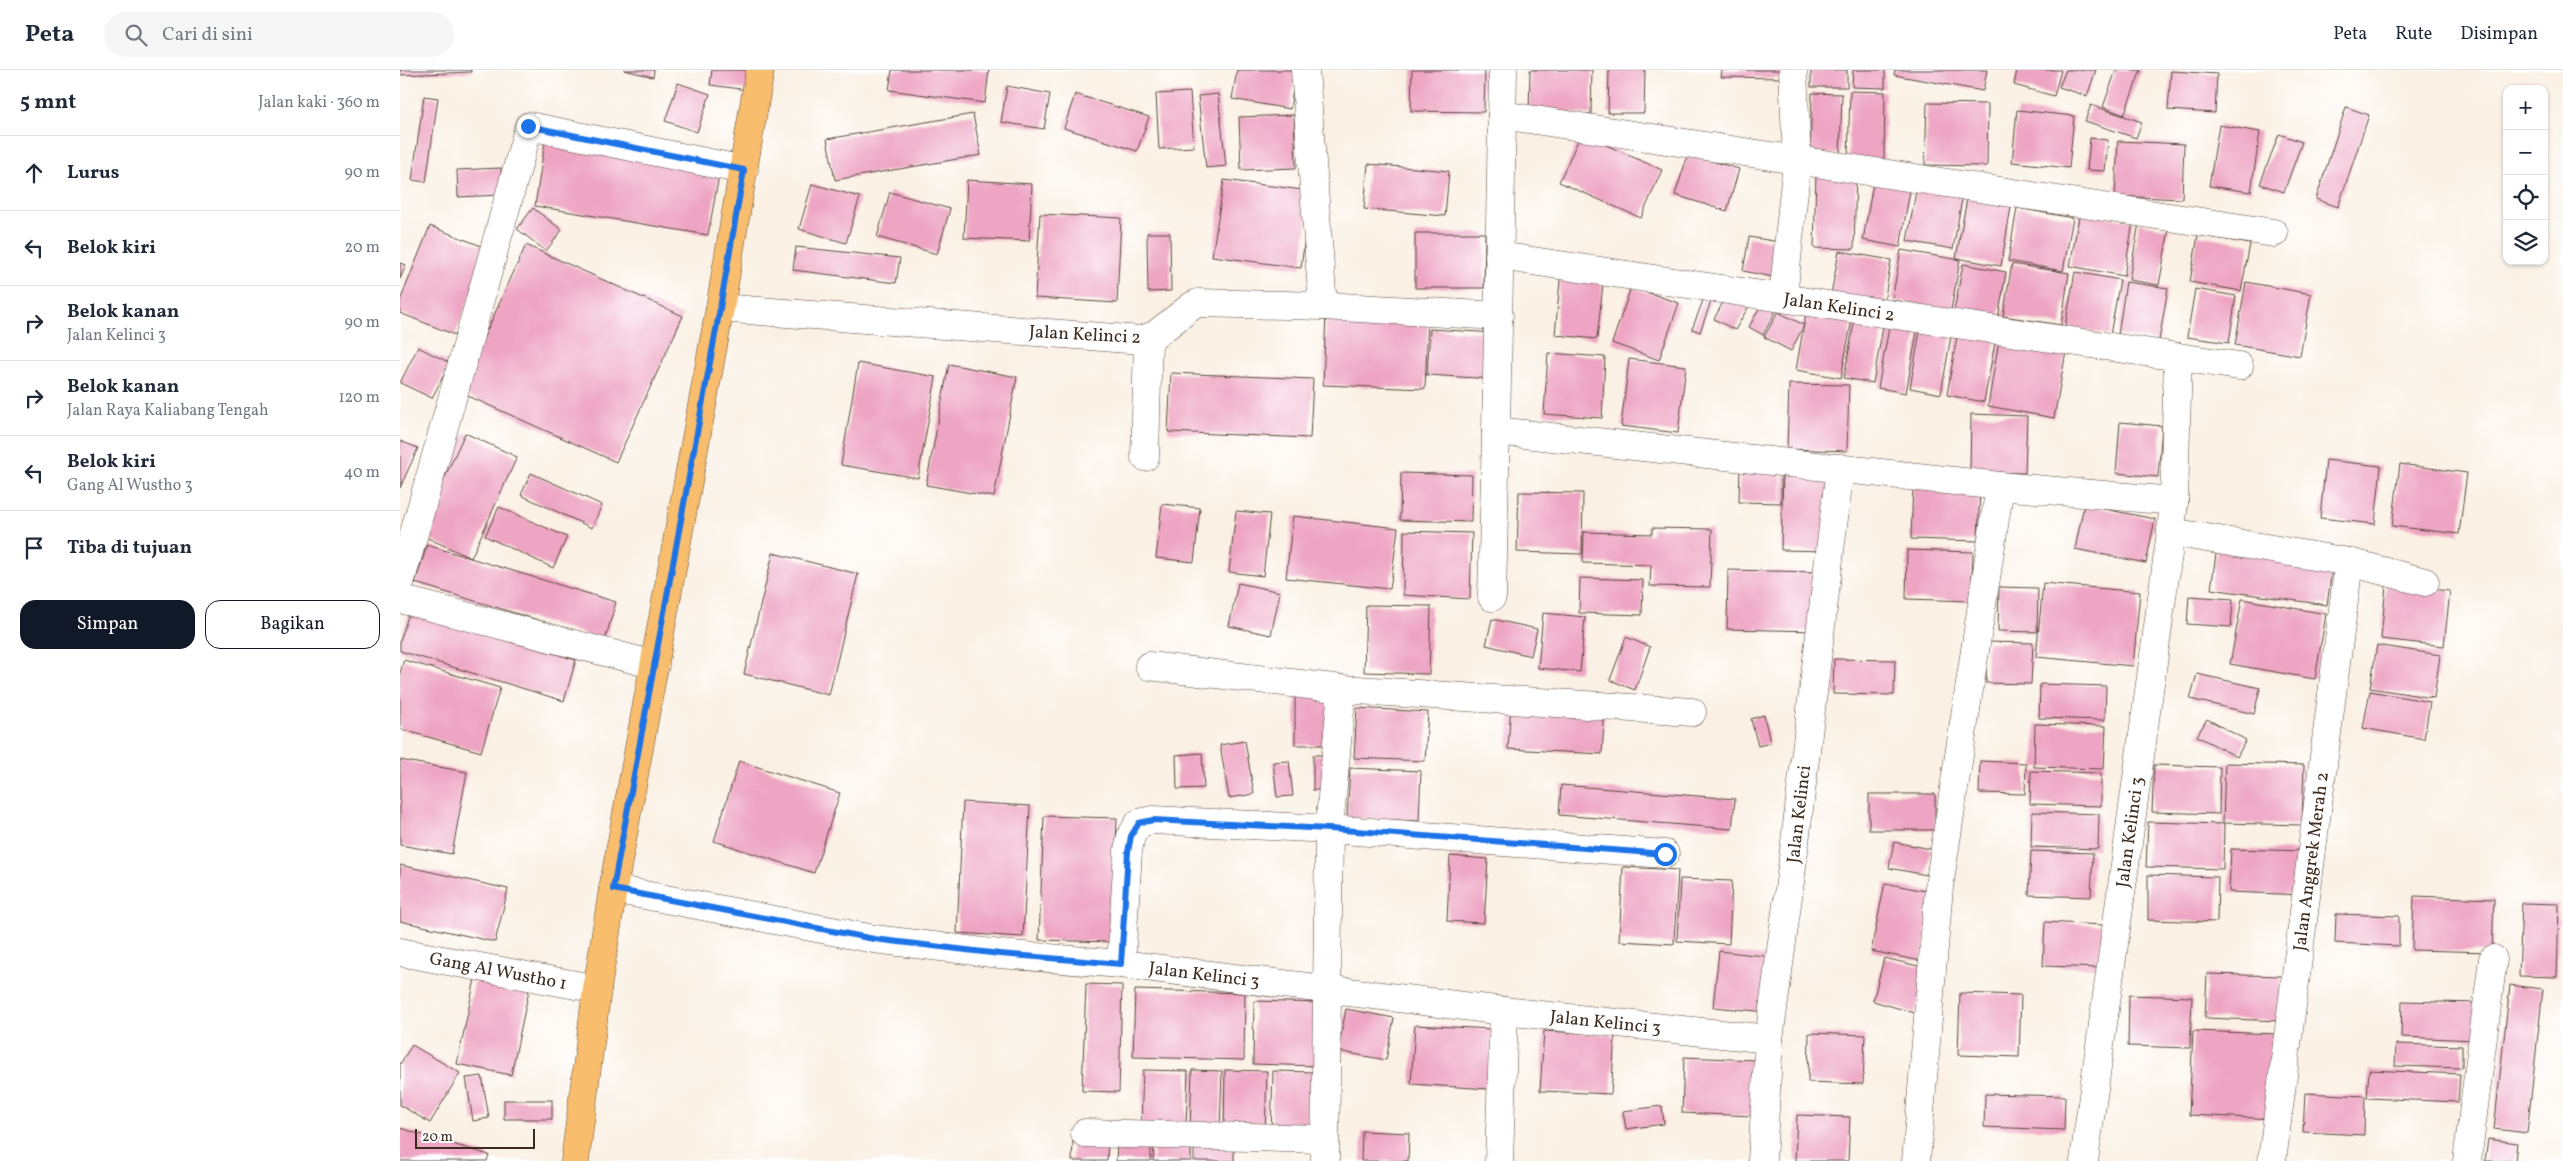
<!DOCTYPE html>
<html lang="id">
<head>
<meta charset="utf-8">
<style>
	body { margin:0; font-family:Vollkorn,serif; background:#f6f6f7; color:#1f2937 }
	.controls { position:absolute; right:15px; top:15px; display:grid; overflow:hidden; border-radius:10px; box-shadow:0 1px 4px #0004 }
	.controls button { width:45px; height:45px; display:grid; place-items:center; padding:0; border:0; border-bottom:1px solid #e0e1e3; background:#fff; color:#1f2937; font:25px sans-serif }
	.scale { position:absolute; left:15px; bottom:12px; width:120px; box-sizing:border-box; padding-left:5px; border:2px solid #3b2a1e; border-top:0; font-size:14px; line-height:18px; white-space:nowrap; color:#3b2a1e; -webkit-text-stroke:4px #fff; paint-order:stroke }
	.stop { position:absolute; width:15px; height:15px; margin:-11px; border:4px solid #1a73e8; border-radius:50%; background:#fff }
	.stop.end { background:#1a73e8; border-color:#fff; box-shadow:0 1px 5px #0008 }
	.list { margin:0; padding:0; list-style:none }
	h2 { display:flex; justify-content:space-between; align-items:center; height:65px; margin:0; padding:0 20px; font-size:21px }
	h2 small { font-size:16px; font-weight:400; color:#747a83 }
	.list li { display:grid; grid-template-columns:32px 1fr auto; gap:15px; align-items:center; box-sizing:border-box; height:75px; padding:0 20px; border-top:1px solid #e0e1e3 }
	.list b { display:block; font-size:19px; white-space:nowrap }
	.list p { margin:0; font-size:16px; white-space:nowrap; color:#747a83 }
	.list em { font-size:16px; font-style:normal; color:#747a83 }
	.actions { display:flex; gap:10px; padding:15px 20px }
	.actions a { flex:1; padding:11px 0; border:1px solid #111827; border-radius:15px; text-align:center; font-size:18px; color:#111827 }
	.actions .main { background:#111827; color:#fff }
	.icon { flex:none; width:28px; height:28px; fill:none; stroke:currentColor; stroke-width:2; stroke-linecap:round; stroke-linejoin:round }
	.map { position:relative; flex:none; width:2163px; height:1091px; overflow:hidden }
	header { display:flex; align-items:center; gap:30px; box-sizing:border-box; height:70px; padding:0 25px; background:#fff; border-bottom:1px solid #e0e1e3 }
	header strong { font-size:24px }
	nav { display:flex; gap:28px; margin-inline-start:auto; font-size:18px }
	.search { width:350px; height:45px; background:#f6f6f7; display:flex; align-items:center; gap:12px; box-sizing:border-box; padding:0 18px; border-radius:28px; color:#747a83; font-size:19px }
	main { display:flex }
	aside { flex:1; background:#fff }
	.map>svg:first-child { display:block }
	.building { fill:#eea4c3 }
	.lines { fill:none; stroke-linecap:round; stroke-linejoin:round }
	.minor-casing { stroke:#58483c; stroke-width:29 }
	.primary-casing { stroke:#58483c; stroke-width:29 }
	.minor { stroke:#fff; stroke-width:28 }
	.primary { stroke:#f9be6d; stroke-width:28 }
	.route { stroke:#1a73e8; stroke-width:6 }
	.labels { text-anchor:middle; stroke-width:4; stroke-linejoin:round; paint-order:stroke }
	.street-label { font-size:18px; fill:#3b2a1e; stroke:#fff }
</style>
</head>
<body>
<header>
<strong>Peta</strong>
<div class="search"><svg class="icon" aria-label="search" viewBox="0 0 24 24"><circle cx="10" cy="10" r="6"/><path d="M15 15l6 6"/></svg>Cari di sini</div>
<nav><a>Peta</a><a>Rute</a><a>Disimpan</a></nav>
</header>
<main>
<aside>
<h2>5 mnt<small>Jalan kaki · 360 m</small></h2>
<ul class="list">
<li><svg class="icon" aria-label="ahead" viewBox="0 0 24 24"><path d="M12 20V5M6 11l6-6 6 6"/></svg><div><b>Lurus</b></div><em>90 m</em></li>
<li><svg class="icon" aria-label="left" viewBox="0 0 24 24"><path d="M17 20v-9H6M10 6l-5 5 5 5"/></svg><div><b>Belok kiri</b></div><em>20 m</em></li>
<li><svg class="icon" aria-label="right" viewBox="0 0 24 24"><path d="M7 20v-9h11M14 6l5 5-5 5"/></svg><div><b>Belok kanan</b><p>Jalan Kelinci 3</p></div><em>90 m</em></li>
<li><svg class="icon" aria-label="right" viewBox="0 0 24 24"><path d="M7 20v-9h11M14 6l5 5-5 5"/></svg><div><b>Belok kanan</b><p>Jalan Raya Kaliabang Tengah</p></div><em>120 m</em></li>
<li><svg class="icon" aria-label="left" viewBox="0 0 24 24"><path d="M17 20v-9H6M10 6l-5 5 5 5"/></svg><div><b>Belok kiri</b><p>Gang Al Wustho 3</p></div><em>40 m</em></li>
<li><svg class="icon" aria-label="arrive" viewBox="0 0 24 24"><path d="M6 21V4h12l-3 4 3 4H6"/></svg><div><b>Tiba di tujuan</b></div></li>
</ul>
<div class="actions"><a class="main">Simpan</a><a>Bagikan</a></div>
</aside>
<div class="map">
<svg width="2163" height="1091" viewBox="0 0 2163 1091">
	<rect width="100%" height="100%" fill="#fff"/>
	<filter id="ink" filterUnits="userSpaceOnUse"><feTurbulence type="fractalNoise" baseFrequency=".02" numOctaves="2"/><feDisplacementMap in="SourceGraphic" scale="10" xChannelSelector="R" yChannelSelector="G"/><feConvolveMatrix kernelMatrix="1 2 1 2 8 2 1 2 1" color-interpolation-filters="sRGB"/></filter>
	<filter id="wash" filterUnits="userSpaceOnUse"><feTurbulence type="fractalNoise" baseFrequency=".0096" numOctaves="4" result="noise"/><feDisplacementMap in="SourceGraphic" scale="20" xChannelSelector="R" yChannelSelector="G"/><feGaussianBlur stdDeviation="1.12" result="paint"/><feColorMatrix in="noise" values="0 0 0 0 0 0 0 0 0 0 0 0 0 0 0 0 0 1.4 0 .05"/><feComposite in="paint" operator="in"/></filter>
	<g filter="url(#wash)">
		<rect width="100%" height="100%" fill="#faf0e3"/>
		<g id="blocks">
			<g class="building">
				<polygon points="0,0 71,0 71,2 0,5"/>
				<polygon points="224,0 254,0 253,7"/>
				<polygon points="312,0 350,0 348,20 310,15"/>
				<polygon points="492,0 589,0 585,33 489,20"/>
				<polygon points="837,0 896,0 890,39 832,29"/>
				<polygon points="1012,0 1085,0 1084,42 1011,41"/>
				<polygon points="1130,0 1192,0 1191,44 1129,43"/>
				<polygon points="1209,0 1245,0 1244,43 1208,43"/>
				<polygon points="1322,0 1381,0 1381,8 1321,7"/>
				<rect x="1411" y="0" width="36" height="17"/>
				<polygon points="1453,0 1485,0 1485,18 1452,17"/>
				<polygon points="1495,0 1587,0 1583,21 1494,5"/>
				<polygon points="1617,0 1661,0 1654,26 1614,15"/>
				<polygon points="1666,0 1696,0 1687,26 1659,17"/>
				<polygon points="1716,0 1741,0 1724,45 1703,37"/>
				<polygon points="1771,1 1817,4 1815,43 1768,40"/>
				<polygon points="278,13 310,24 297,62 265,51"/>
				<polygon points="607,16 650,24 644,59 601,52"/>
				<polygon points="1450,21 1485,22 1484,90 1448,89"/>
				<polygon points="790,22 794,77 759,79 756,24"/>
				<polygon points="1412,23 1442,24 1440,84 1410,84"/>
				<polygon points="675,24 749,47 737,81 664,58"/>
				<polygon points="818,24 826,96 806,98 798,26"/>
				<polygon points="24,26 38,28 26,112 12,110"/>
				<polygon points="1527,33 1588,34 1587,96 1525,95"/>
				<polygon points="1691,35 1742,52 1736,68 1685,51"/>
				<polygon points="1946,37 1969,45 1938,137 1916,129"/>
				<polygon points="1617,40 1674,46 1669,98 1612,92"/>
				<polygon points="573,44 581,85 435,110 427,69"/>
				<polygon points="894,45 896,98 841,100 839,47"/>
				<polygon points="1819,55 1860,62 1851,122 1809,116"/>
				<polygon points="1181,64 1262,100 1241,148 1159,112"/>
				<polygon points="1879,64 1902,72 1884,122 1860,114"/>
				<polygon points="1690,68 1708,70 1705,101 1687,100"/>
				<polygon points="145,71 320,100 308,165 135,136"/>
				<polygon points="1718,71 1784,74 1782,129 1715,126"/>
				<polygon points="1288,84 1339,99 1327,141 1275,125"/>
				<polygon points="968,94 1049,101 1045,146 964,139"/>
				<polygon points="101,98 101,125 58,127 57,100"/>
				<polygon points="1416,104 1456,104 1454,179 1414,178"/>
				<polygon points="1474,108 1511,115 1500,177 1463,170"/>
				<polygon points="567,110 632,114 629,171 564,168"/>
				<polygon points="824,110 911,121 901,198 812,186"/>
				<polygon points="412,114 460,127 446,173 399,159"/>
				<polygon points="1517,116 1563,124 1553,179 1507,171"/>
				<polygon points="490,122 550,139 537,184 477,167"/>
				<polygon points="1568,123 1612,131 1601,196 1556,188"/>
				<polygon points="133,138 162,160 146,181 117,159"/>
				<polygon points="1617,138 1673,148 1663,201 1608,191"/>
				<polygon points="1680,142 1733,152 1724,206 1670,196"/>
				<polygon points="640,144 721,148 717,233 635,228"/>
				<polygon points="1739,153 1769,159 1759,215 1729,210"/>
				<polygon points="30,156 89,179 55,265 0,243 0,231"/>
				<polygon points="747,163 770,163 771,221 748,222"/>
				<polygon points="1015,163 1085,163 1084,218 1015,218"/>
				<polygon points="1798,165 1850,174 1841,221 1790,212"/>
				<polygon points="1349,167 1385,173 1378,208 1343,201"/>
				<polygon points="126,175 283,246 216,392 59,322"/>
				<polygon points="396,177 500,188 496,213 393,200"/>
				<polygon points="1501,180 1560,190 1551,240 1492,230"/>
				<polygon points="1439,181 1491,190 1483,239 1430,230"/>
				<polygon points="0,193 6,195 0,209"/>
				<polygon points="1563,194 1606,202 1598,249 1554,241"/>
				<polygon points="1612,194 1669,203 1661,255 1603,246"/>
				<polygon points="1161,200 1204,205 1197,269 1155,265"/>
				<polygon points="1675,202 1720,210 1710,265 1665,257"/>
				<polygon points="1726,212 1768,218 1759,271 1718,265"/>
				<polygon points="1846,212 1911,224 1900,286 1835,275"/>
				<polygon points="1231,217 1279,233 1259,290 1212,273"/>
				<polygon points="1795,219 1836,226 1829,273 1787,267"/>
				<polygon points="1306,223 1313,226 1300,262 1292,259"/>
				<polygon points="1327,225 1349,236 1335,260 1314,249"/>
				<polygon points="1362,233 1376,240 1363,265 1349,257"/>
				<polygon points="1378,242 1404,255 1391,281 1364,267"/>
				<polygon points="1406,242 1452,249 1441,308 1396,300"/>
				<polygon points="926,244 1028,249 1025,319 923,315"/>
				<polygon points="1455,247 1484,251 1473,313 1444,308"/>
				<polygon points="1490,252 1518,257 1506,323 1478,318"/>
				<polygon points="1521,255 1552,260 1541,324 1510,318"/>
				<polygon points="1030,259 1096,263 1094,309 1027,305"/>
				<polygon points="1558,260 1596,267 1584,332 1547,325"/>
				<polygon points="1600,264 1667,276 1654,348 1588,336"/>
				<polygon points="18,277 50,293 32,328 0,313"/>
				<polygon points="1148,283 1205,287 1202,348 1144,344"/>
				<polygon points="1229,289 1286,296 1278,363 1221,356"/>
				<polygon points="458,293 536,307 518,408 441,395"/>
				<polygon points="549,294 617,307 594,427 526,415"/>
				<polygon points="771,303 913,309 910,368 768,362"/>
				<polygon points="1389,314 1449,315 1447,381 1387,379"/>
				<polygon points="1571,344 1627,346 1625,403 1570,402"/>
				<polygon points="1720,352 1762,356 1758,407 1716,403"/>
				<polygon points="65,363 117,387 71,488 19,464"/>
				<polygon points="0,371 18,378 0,418"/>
				<polygon points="1926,390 1981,396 1975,454 1920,448"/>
				<polygon points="2000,394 2067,403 2059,464 1992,456"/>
				<polygon points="1340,396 1381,397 1381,433 1339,432"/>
				<polygon points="1383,400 1432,401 1429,481 1381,480"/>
				<polygon points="131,403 202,435 192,458 121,425"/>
				<polygon points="1001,403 1072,405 1071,452 1000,450"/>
				<polygon points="1513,416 1580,418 1578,471 1511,469"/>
				<polygon points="1119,422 1183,423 1182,484 1117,482"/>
				<polygon points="762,434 800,438 794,492 756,488"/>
				<polygon points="1684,435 1755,449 1746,493 1675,479"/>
				<polygon points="99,437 167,467 153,498 85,466"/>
				<polygon points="836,441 870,444 863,506 829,502"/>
				<polygon points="893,446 998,458 990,519 886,508"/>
				<polygon points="1252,458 1312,459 1310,517 1250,516 1251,495 1183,493 1184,462 1252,464"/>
				<polygon points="1004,461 1072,463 1070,529 1003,525"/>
				<polygon points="27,475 216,532 205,570 15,513"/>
				<polygon points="1817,477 1933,493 1927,535 1811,519"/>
				<polygon points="1507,480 1573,482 1571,531 1506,529"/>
				<polygon points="373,483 458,504 429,625 344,604"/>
				<polygon points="1328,500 1418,502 1416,561 1327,559"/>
				<polygon points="1180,508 1243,510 1242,545 1179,543"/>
				<polygon points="838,513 880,522 871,565 829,556"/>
				<polygon points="1643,513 1740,522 1733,596 1636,587"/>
				<polygon points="1986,515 2050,521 2044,576 1981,569"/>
				<polygon points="1599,517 1638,518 1637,562 1598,561"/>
				<polygon points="1789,526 1833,529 1831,557 1787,554"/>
				<polygon points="1842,529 1926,544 1915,609 1830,594"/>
				<polygon points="966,535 1031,536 1029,604 964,602"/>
				<polygon points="10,540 176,590 164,631 0,581 0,571"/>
				<polygon points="1143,543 1185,547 1180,602 1138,598"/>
				<polygon points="1092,549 1137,559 1131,586 1086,575"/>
				<polygon points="1226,567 1250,577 1235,620 1210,610"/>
				<polygon points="1587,572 1633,573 1631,614 1586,613"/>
				<polygon points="1977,575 2040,585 2034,628 1970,618"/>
				<polygon points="1434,589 1495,590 1494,625 1433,624"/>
				<polygon points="4,590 100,618 81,682 0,659 0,603"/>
				<polygon points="1797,604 1860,618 1854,644 1790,629"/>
				<polygon points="1640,614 1706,616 1705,650 1639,648"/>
				<polygon points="1970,621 2030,632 2024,669 1963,658"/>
				<rect x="895" y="622" width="37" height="53"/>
				<polygon points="1111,632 1205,637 1202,684 1108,679"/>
				<polygon points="957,638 1028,642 1025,691 954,688"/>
				<polygon points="1364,645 1370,673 1358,676 1351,649"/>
				<polygon points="1807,649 1846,670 1837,687 1797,666"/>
				<polygon points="1635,654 1706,656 1704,699 1634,697"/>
				<polygon points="845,671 854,724 829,728 820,675"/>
				<polygon points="802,683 804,718 777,719 776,685"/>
				<rect x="913" y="685" width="12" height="35"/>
				<polygon points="0,690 67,702 52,784 0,775"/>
				<polygon points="339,691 440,723 414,803 314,771"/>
				<polygon points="889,691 893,726 877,727 873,692"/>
				<polygon points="1580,691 1626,693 1625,724 1579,723"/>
				<polygon points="1825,693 1904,695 1902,755 1823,753"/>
				<polygon points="1754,695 1820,697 1819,744 1752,742"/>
				<polygon points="950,698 1021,701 1019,751 947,748"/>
				<polygon points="1631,701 1701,703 1701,736 1630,734"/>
				<polygon points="1161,715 1335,729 1332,759 1159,745"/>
				<rect x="1469" y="724" width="66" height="36"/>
				<polygon points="563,732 630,736 623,867 557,863"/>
				<polygon points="1632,742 1699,744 1698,779 1631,777"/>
				<polygon points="644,746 717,748 712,872 639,870"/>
				<polygon points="1748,752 1824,754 1823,799 1746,797"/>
				<polygon points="1494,772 1531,779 1527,805 1489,798"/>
				<polygon points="1831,779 1907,781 1905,825 1829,822"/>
				<polygon points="1631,781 1693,783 1691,827 1629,825"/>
				<polygon points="1050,786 1088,789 1084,853 1047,851"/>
				<polygon points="0,795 108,819 95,872 0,851"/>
				<polygon points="1223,797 1278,800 1274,874 1219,871"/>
				<polygon points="1748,805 1818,807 1817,852 1748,850"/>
				<polygon points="1280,809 1332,811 1329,874 1277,871"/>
				<polygon points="1485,813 1535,823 1521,891 1471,881"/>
				<polygon points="2014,826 2094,829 2092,882 2012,880"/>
				<polygon points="2122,833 2159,834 2157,907 2119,906"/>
				<polygon points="1936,844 1999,846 1999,876 1935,873"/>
				<polygon points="1645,852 1703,855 1701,898 1643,896"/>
				<polygon points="1319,881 1373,887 1367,942 1313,937"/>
				<polygon points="1484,888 1527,898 1515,943 1473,931"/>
				<polygon points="1807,904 1882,906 1880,951 1805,948"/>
				<polygon points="75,909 129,920 111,1005 57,994"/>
				<polygon points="686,914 722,915 719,1022 682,1021"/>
				<polygon points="2110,915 2143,919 2127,1063 2094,1059"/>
				<polygon points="735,920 845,923 844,990 733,987"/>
				<polygon points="1560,923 1621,925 1619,987 1558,985"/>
				<polygon points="1729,925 1792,927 1790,978 1728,976"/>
				<polygon points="854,931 921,933 919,996 853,994"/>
				<polygon points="2002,931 2078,933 2076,970 2001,967"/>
				<polygon points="946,939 994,948 986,990 938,981"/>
				<polygon points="1015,955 1092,959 1089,1019 1011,1014"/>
				<polygon points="1144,961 1215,965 1211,1024 1140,1021"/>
				<polygon points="1793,961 1878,964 1875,1049 1789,1045"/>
				<polygon points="1409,963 1465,965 1463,1014 1408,1012"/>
				<polygon points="1996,974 2062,976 2062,998 1995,996"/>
				<polygon points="12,975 60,1003 30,1053 0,1035 0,994"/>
				<polygon points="1284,987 1355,990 1353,1046 1282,1043"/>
				<polygon points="743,1000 788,1001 786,1057 741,1055"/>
				<polygon points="792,1000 822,1001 820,1059 790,1058"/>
				<polygon points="825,1000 867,1001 865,1061 824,1059"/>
				<polygon points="1969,1000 2060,1004 2058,1032 1967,1028"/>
				<polygon points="873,1001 916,1002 914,1063 871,1062"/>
				<polygon points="82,1006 89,1048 73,1051 66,1008"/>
				<polygon points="1905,1023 1965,1026 1964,1065 1903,1062"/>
				<polygon points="1585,1024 1665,1026 1664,1060 1584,1057"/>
				<rect x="104" y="1030" width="48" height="19"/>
				<polygon points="1262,1036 1264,1054 1226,1059 1223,1041"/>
				<polygon points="1397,1045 1450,1047 1448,1091 1395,1091"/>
				<polygon points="0,1058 89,1085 87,1091 0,1091"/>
				<polygon points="962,1061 1009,1063 1008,1091 961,1091"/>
				<polygon points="2088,1069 2117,1073 2115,1091 2085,1091"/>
				<polygon points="673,1071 708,1072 707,1091 672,1091"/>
				<polygon points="717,1073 751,1075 751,1091 716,1091"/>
				<polygon points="794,1073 834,1075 834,1091 794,1091"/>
				<polygon points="754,1075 791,1076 791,1091 753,1091"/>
			</g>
		</g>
	</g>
	<g filter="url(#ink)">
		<use href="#blocks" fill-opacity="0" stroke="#58483c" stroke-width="1"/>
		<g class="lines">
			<defs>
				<g id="minor">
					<polyline points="905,0 923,236"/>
					<polyline points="1103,0 1096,361 1600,416 1774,431"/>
					<polyline points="1102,45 1874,163"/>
					<path id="s1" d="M1099,186L1839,296"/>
					<polyline points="1383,228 1397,91 1393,0"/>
					<polyline points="320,238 741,270 755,265 792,236 798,233 923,236 1099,246"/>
					<polyline points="745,387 748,269"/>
					<polyline points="1771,462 1949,492 2025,512"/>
					<polyline points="0,513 129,56 344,100"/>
					<polyline points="1092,527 1096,361"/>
					<polyline points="0,529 255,595"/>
					<polyline points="749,596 942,619 1292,642"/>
					<path id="s2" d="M213,819L474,869L600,884L721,894L1104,941L1369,969"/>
					<path id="s3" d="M0,882L197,919"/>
					<polyline points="721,894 728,781 731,766 739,753 753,750 929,759 1265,784"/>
					<polyline points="685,1063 924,1069"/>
					<polyline points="925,1091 929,759 942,619"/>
					<polyline points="1099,1091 1104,941"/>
					<path id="s4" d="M1362,1091L1369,969L1392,797L1440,398"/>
					<polyline points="1516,1091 1539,817 1600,416"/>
					<path id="s5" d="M1684,1091L1771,462L1774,431L1778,287"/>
					<path id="s6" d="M1872,1091L1949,492"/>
					<polyline points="2067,1091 2093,889"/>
				</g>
				<polyline id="primary" points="175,1091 197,919 213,819 320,238 360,0"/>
			</defs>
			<use href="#minor" class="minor-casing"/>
			<use href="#primary" class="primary-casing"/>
			<use href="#minor" class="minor"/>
			<use href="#primary" class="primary"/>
		</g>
	</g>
	<g class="lines" filter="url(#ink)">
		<polyline class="route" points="128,56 344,100 320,238 213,819 474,869 600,884 721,894 728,782 731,766 739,753 753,750 929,759 1265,784"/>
	</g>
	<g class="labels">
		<g class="street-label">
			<text dy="6" stroke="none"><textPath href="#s1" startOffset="344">Jalan Kelinci 2</textPath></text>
			<text transform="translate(685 264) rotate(3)" y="6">Jalan Kelinci 2</text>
			<text dy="6" stroke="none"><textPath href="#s4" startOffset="349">Jalan Kelinci</textPath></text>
			<text dy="6" stroke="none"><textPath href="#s5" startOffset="332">Jalan Kelinci 3</textPath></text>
			<text dy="6" stroke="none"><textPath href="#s6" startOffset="302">Jalan Anggrek Merah 2</textPath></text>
			<text dy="6" stroke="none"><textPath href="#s3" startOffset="100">Gang Al Wustho 1</textPath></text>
			<text dy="6" stroke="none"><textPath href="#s2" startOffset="598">Jalan Kelinci 3</textPath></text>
			<text dy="6" stroke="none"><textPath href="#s2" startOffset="1002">Jalan Kelinci 3</textPath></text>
		</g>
	</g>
</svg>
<div class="controls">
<button>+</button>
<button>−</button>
<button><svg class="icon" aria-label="locate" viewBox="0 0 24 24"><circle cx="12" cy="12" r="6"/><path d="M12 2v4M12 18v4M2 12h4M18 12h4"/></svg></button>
<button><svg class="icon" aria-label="layers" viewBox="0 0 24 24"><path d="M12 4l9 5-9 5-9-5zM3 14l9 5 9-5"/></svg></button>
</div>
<div class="scale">20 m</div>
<div class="stop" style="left:1265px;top:784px"></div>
<div class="stop end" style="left:128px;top:56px"></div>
</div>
</main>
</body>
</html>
